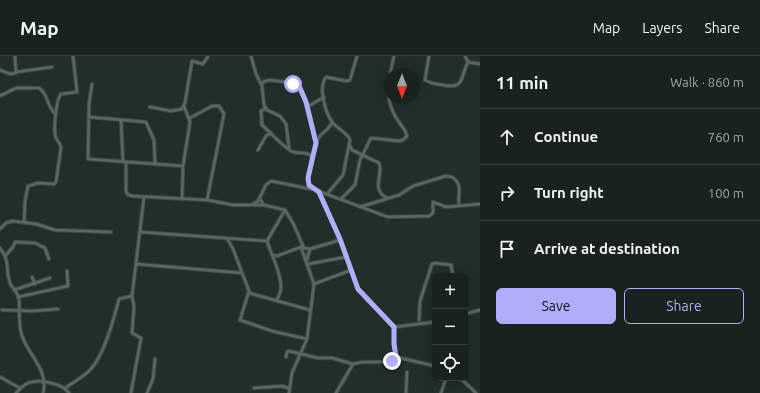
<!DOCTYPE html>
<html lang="en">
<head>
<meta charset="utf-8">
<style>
	body { margin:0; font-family:Ubuntu,sans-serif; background:#222a28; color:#f1f3f6 }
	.controls { position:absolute; right:12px; bottom:12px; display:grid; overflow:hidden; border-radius:6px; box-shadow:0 2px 10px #0003 }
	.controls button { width:36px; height:36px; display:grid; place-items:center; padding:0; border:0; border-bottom:1px solid #373f3d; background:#19221f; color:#f1f3f6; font:20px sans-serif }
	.compass { position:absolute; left:384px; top:12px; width:36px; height:36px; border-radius:50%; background:#19221f; box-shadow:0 2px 10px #0003; rotate:180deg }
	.stop { position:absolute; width:12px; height:12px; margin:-9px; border:3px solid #b2adf9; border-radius:50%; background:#fff }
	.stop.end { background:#b2adf9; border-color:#fff; box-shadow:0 1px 4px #0008 }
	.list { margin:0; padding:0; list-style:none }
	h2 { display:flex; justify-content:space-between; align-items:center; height:52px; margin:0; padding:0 16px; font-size:17px }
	h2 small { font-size:13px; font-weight:400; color:#9fa4a4 }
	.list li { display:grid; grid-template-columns:26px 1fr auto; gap:12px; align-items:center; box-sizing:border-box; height:56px; padding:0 16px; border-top:1px solid #373f3d }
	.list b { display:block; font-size:15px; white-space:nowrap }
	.list em { font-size:13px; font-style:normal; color:#9fa4a4 }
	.actions { display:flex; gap:8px; padding:12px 16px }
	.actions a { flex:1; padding:9px 0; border:1px solid #b2adf9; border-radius:6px; text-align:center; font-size:14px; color:#b2adf9 }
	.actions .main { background:#b2adf9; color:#111 }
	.icon { flex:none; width:22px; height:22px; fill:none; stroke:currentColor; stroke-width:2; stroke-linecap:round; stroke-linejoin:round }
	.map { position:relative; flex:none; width:480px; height:337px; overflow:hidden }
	header { display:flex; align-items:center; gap:24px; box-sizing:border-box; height:56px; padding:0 20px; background:#19221f; border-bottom:1px solid #373f3d }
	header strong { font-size:19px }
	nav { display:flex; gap:22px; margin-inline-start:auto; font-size:14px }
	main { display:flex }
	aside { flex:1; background:#19221f }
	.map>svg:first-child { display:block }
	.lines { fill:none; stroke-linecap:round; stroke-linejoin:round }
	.street-casing { stroke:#3d4945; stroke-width:4.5 }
	.street { stroke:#586761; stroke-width:2.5 }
	.route { stroke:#b2adf9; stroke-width:5 }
</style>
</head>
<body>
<header>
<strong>Map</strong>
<nav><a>Map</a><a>Layers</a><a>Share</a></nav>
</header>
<main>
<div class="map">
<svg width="480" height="337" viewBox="0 0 480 337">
	<rect width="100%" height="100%" fill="#212e29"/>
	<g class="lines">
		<defs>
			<g id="street">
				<polyline points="251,0 256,18 262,30 264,49 267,54 280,60 286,68 289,92"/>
				<path d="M429,0L425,24C431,28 437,28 443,29C465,34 460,21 468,6"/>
				<polyline points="465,0 468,6 480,8"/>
				<polyline points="0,14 10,18 16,17 15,0"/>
				<polyline points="16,16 52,11"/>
				<polyline points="390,18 394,0"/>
				<polyline points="92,28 89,48 88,103 183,110"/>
				<path d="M261,28C266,23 272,24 278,25C284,26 294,26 299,31C306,38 314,76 316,87"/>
				<path d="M0,40L16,32H39C49,38 47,53 56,58"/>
				<polyline points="150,51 171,55 182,53 185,47 192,5 203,8 208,0"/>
				<polyline points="307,51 324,41"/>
				<path d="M266,52L261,55L262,69C272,78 280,88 291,95C298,99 307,94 312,101L308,122L309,129L319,137L340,183L358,233L394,271V288L396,301L435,310"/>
				<polyline points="89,61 146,66 154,84 155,108"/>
				<polyline points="190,62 212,50 219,50 224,58 207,144"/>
				<polyline points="121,64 123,106"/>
				<path d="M350,90L352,94L379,107C384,119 370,133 387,142"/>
				<polyline points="258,94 266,80 271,77"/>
				<path d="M312,101C315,94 315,86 320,80C324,75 330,73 332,66"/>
				<polyline points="126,106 126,134 127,138 132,140 207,144 233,149 251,149 258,145 266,129 271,125 311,133"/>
				<polyline points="318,135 388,161 429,160 433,157 433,146 446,151 480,148"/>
				<path d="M328,137L343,119L350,84C347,76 337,73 332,66C325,55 318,32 326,21L346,25L350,24L357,0"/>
				<polyline points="182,143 183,110 190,66 184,50"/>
				<polyline points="260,143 264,149 285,154 293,167 304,192 310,193 340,184"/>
				<path d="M341,143L355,129L360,104L371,82L399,85L403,84L407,80C406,74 402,71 399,66C388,51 387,38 390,20"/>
				<polyline points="253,149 264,149"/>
				<path d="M360,151L399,139L413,130L446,120L452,121C464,129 457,139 459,150"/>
				<path d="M24,167L25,145L28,130L38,127L54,128L56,126L61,91C60,87 58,86 56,82C53,75 56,43 61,38L77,36L73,0"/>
				<polyline points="0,173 6,167 12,165 36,168 55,174 111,176"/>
				<path d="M140,176L267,185C272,202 289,230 276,244"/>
				<polyline points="227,182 233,193 249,235 240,264 272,275 307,283"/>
				<polyline points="267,185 285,154"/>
				<path d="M0,192C11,207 5,213 10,227C13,233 18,237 19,243C20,255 18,269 22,280C29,300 49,314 43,337"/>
				<polyline points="6,199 13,191 15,186 35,187 45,192 49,203"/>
				<polyline points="272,199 277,200 301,191 314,228"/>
				<polyline points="307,204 310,193"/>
				<polyline points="136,208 242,217"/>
				<polyline points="308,208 346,201"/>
				<polyline points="32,221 35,228"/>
				<polyline points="14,234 50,222"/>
				<polyline points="249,237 310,254"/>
				<polyline points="18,241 68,230 67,215"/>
				<polyline points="2,254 33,255 58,253"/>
				<polyline points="465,258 480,254"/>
				<polyline points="419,264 420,245 432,208 435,207 451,209 453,220"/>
				<polyline points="394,271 435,266"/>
				<polyline points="286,301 287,296 289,295 318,302 332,302 353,308 362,306 391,306 396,301"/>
				<polyline points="0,321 20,332"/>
				<polyline points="460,322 476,337"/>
				<path d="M65,332C74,326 83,321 90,314C104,300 114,262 119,243L132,240L144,141"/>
				<polyline points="254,332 282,330 288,332"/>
				<path d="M16,337C20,333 23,329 28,327C39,323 62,327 69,337"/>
				<polyline points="131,337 141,282 132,277 134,251 132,240"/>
				<polyline points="147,337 153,323 155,303"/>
				<polyline points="289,337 292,317 307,283 314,228 351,214"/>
				<polyline points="336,337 353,308"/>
				<polyline points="406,337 407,316"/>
				<polyline points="441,337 446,322"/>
			</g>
		</defs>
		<use href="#street" class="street-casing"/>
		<use href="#street" class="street"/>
	</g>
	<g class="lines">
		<polyline class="route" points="293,28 300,32 306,46 316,87 308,122 309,129 319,136 340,183 358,233 394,271 394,288 396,301 392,305"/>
	</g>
</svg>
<div class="controls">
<button>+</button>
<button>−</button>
<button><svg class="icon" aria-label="locate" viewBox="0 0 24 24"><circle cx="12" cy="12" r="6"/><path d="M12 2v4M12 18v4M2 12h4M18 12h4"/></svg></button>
</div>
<svg class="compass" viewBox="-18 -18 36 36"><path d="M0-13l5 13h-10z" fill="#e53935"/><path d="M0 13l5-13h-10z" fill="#9fa4a4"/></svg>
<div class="stop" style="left:293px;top:28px"></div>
<div class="stop end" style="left:392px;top:305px"></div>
</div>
<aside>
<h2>11 min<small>Walk · 860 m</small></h2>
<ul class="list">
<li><svg class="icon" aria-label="ahead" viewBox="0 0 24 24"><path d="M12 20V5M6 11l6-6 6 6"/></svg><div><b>Continue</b></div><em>760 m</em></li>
<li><svg class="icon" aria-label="right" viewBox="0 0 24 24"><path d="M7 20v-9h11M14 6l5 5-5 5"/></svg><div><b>Turn right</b></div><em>100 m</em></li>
<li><svg class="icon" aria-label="arrive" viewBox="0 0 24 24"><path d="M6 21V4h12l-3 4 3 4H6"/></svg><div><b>Arrive at destination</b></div></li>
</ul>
<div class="actions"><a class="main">Save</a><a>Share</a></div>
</aside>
</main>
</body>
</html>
